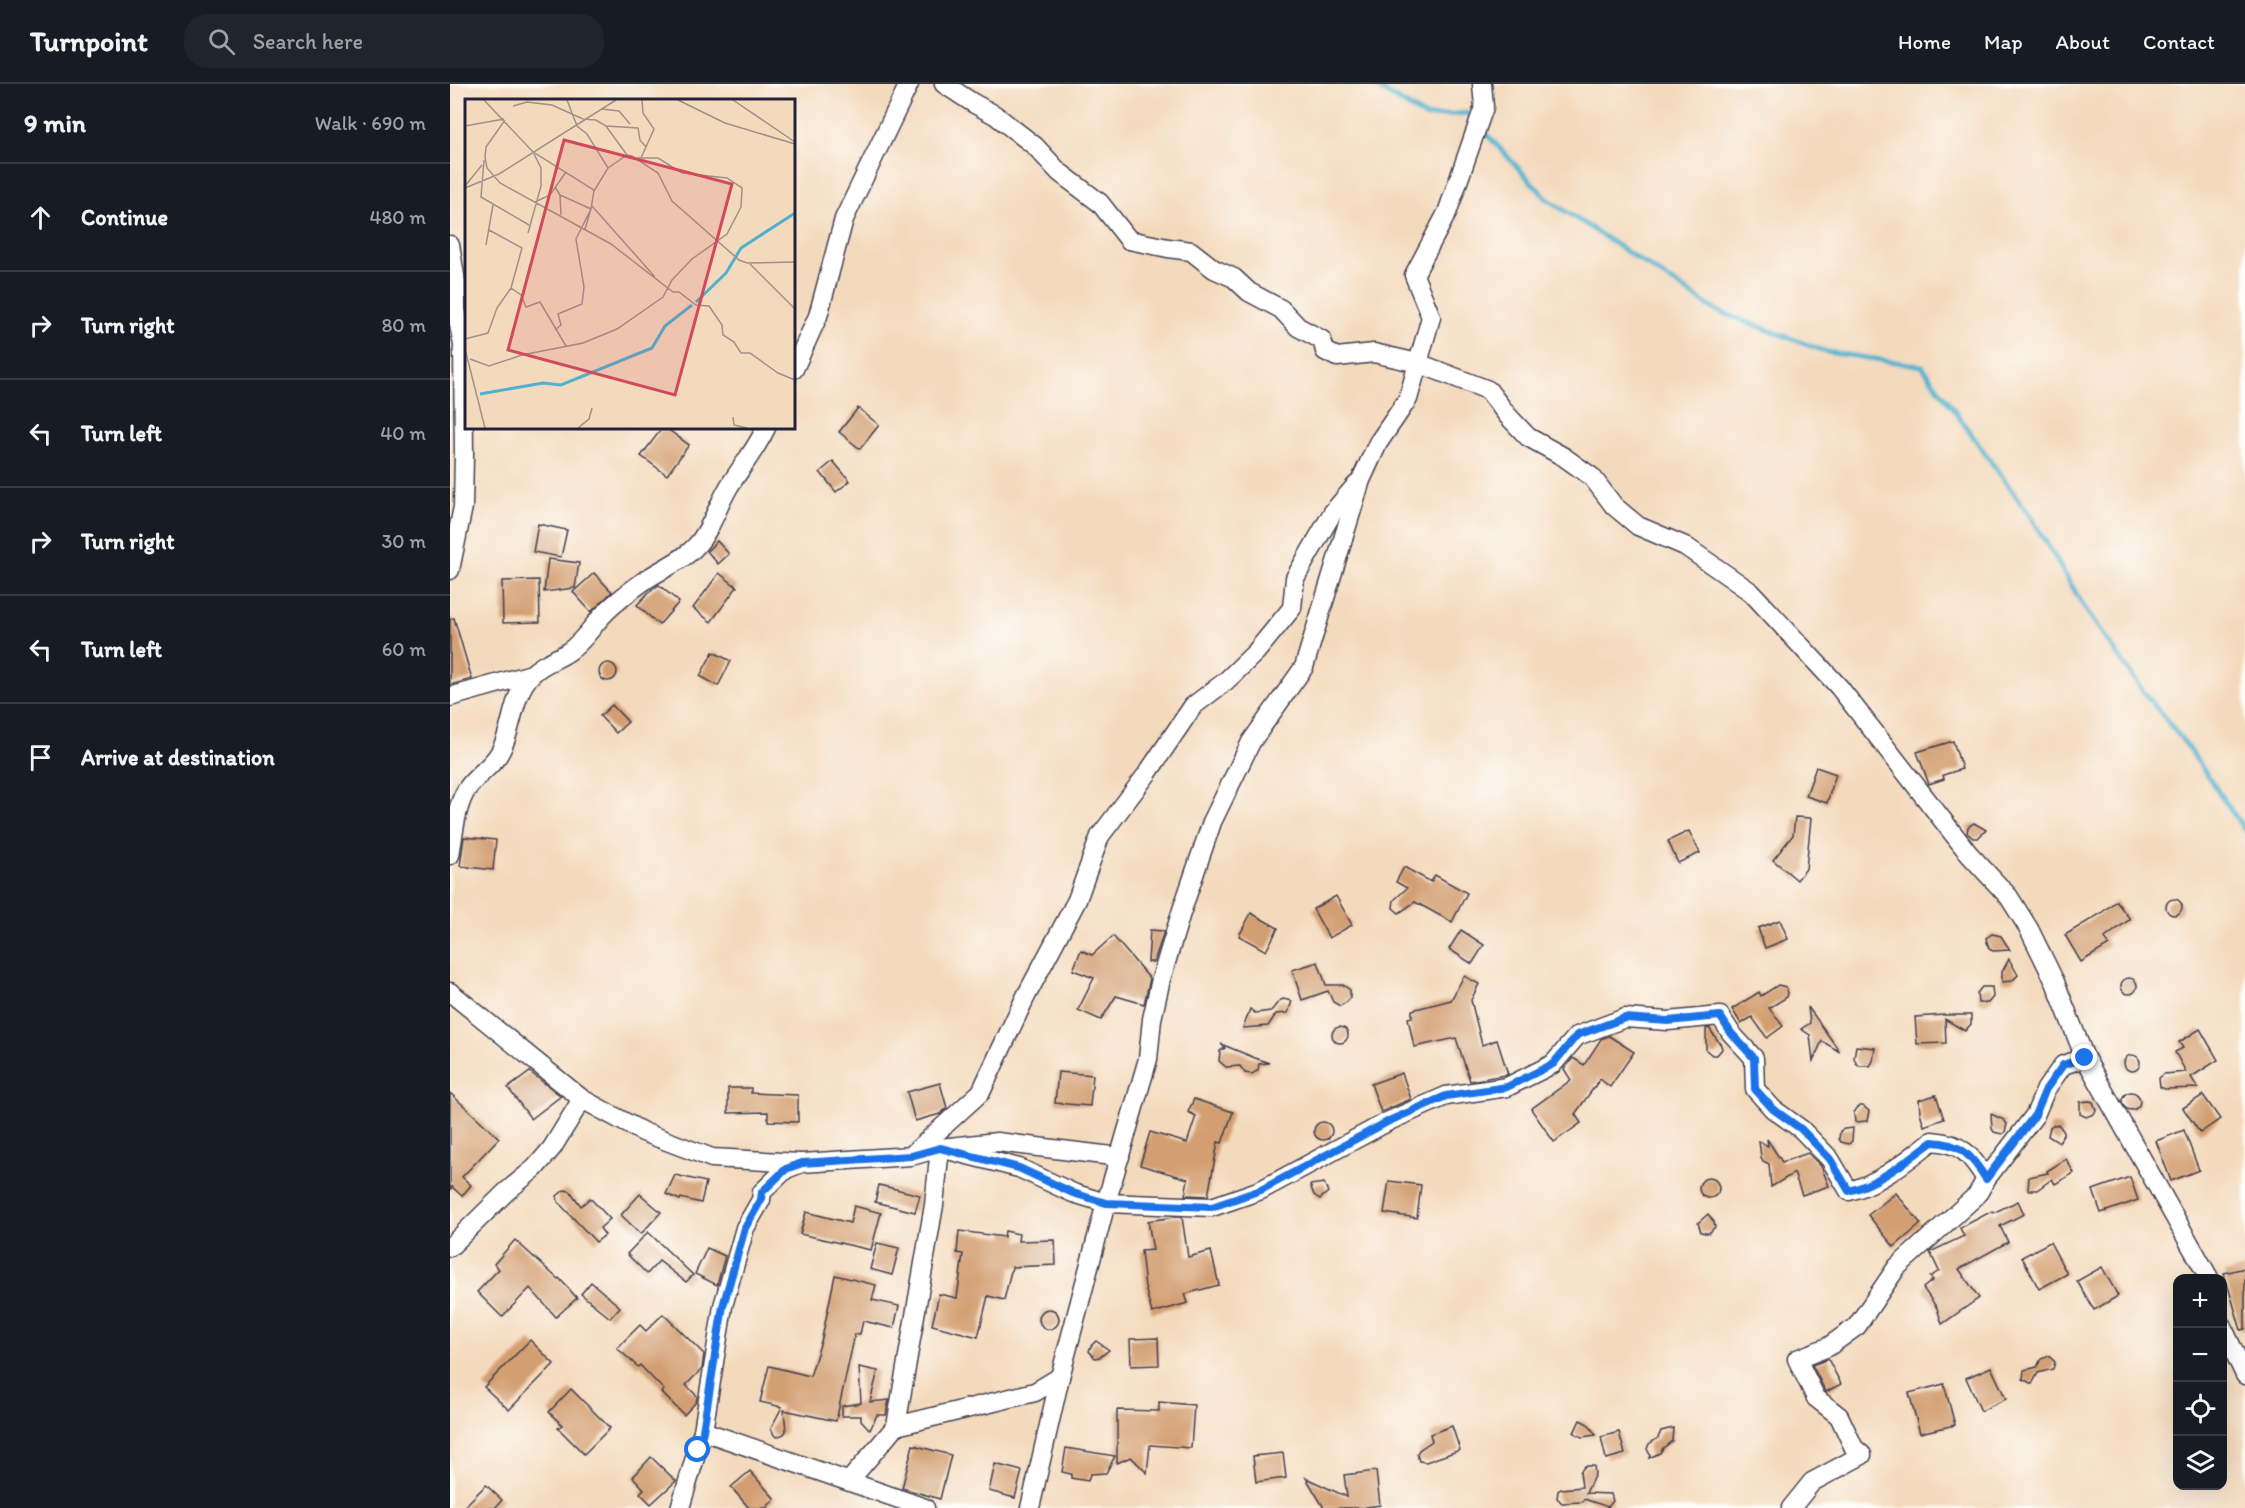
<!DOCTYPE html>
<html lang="en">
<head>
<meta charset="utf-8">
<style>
	body { margin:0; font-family:Itim,sans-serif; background:#20242c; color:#f1f3f6 }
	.controls { position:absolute; right:18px; bottom:18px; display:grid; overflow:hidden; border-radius:12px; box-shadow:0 6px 24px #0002 }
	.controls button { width:54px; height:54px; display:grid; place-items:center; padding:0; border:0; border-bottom:2px solid #363941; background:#171b24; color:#f1f3f6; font:30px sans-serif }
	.stop { position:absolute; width:18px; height:18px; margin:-14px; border:4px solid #1a73e8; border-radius:50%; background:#fff }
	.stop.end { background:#1a73e8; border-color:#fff; box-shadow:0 2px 6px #0008 }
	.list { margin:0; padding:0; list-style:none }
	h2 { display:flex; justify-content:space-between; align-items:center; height:78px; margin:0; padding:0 24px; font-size:26px }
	h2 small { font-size:20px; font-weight:400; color:#9ea1a6 }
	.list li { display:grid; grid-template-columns:39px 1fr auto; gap:18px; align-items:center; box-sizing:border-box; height:108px; padding:0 24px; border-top:2px solid #363941 }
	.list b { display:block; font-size:22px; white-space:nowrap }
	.list em { font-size:20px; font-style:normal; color:#9ea1a6 }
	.icon { flex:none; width:33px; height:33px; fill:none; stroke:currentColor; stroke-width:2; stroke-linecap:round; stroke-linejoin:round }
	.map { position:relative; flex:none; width:1795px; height:1424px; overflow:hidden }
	header { display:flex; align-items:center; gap:36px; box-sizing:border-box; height:84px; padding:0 30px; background:#171b24; border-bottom:2px solid #363941 }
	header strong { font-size:28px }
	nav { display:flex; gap:33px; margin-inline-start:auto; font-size:21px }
	.search { width:420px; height:54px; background:#20242c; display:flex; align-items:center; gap:15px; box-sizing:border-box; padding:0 21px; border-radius:24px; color:#9ea1a6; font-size:22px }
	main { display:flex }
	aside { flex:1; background:#171b24 }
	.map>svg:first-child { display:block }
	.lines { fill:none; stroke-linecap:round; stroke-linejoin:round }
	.stream { stroke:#4fb1ce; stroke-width:5 }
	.building { fill:#d39e71 }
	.minor-casing { stroke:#423e4e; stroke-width:21 }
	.minor { stroke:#fff; stroke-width:18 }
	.route { stroke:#1a73e8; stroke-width:8 }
	.inset-river { fill:none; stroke:#4fb1ce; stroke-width:3 }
	.inset-road { fill:none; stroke:#a09089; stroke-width:1.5 }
	.view { fill:#d1495b; fill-opacity:0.15; stroke:#d1495b; stroke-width:3 }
	.inset-edge { fill:none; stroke:#22223b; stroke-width:3 }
</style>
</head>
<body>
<header>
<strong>Turnpoint</strong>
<div class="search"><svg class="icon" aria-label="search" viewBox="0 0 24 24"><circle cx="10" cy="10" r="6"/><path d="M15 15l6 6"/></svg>Search here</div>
<nav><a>Home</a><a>Map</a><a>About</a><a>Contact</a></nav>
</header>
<main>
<aside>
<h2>9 min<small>Walk · 690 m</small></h2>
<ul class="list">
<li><svg class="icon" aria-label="ahead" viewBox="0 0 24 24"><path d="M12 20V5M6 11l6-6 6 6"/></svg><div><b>Continue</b></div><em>480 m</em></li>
<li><svg class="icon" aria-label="right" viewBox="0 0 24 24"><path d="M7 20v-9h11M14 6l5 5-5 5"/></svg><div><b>Turn right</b></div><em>80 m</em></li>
<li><svg class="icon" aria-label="left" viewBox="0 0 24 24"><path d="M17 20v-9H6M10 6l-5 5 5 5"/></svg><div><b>Turn left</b></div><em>40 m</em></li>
<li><svg class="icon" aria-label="right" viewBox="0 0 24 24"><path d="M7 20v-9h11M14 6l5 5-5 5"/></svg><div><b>Turn right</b></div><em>30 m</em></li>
<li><svg class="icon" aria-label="left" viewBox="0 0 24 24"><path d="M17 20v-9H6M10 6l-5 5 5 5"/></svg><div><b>Turn left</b></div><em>60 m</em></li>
<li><svg class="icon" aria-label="arrive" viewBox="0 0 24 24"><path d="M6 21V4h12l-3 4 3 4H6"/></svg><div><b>Arrive at destination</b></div></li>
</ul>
</aside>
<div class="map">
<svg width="1795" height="1424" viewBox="0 0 1795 1424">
	<rect width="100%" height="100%" fill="#fdfcf7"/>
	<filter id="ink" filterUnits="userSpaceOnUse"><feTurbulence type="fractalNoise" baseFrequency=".0167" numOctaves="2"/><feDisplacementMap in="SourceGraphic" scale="12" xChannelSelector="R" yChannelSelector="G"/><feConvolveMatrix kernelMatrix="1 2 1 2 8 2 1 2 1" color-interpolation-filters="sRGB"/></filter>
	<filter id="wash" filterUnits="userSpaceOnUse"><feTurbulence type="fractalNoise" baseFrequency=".008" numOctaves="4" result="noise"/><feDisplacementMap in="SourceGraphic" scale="24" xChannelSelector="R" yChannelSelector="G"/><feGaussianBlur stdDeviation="1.35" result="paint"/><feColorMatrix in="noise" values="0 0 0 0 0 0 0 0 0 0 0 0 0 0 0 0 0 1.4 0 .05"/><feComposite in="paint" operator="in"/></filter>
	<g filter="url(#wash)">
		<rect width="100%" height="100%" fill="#f4dabd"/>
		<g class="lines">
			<polyline class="stream" points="922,0 976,33 1017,29 1097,115 1265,226 1377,268 1472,282 1581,433 1636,526 1693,607 1738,663 1795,747"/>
		</g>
		<g id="blocks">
			<g class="building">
				<polygon points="408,324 429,341 410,365 389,348"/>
				<polygon points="212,344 216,344 239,361 217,391 191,372"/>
				<polygon points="383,377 400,397 386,408 370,388"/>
				<polygon points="88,440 117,446 111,473 83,468"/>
				<polygon points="267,457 279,470 268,480 257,467"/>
				<polygon points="98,475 129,479 125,504 94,508"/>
				<polygon points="144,489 162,508 141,528 123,508"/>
				<polygon points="269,489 287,503 261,538 243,524"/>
				<polygon points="89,496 90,538 53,539 52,497"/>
				<polygon points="209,501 229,518 209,541 187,521 200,507"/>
				<polygon points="4,534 22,595 0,601 0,535"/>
				<polygon points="263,568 281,577 268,602 250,592"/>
				<circle cx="158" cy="588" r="9"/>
				<polygon points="162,621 178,638 166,649 150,632"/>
				<polygon points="1503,657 1512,685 1493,691 1494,695 1479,700 1467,668"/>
				<polygon points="1366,683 1386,690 1377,719 1356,712"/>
				<polygon points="1345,733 1361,734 1356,785 1347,796 1323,776 1343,751"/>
				<polygon points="1524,739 1536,746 1528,754 1523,754 1517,749 1518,743"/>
				<polygon points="1239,747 1250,769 1228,779 1218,757"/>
				<polygon points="14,753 46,756 43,786 10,782"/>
				<polygon points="954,783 981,798 985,791 1017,809 1002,838 965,818 949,829 943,824 944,816 957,804 946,798"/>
				<polygon points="886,812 902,841 879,854 863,825"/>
				<circle cx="1724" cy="823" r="8"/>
				<polygon points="1666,817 1680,835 1655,854 1659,861 1631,878 1615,851 1650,830"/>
				<polygon points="801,829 828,844 816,867 789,852"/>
				<polygon points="1330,836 1338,855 1315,864 1308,844"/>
				<polygon points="700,846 714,847 704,878 698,878"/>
				<polygon points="1011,846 1034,861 1022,880 999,865"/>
				<polygon points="1542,850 1551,852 1560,866 1543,867 1539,865 1536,854"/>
				<polygon points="663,852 700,895 694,920 666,912 651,936 628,926 644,894 623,886 631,866 642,871"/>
				<polygon points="1559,875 1568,891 1562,897 1552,898 1552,888"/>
				<polygon points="868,878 876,901 893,901 900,906 900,914 897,918 890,922 883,918 878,907 852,916 842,886"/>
				<polygon points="1014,892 1029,900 1021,916 1032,961 1047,956 1058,990 1055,991 1020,997 1006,954 964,963 958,934 962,933 962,926 1001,916"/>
				<circle cx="1679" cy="902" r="8"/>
				<polygon points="1328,901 1336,903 1338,909 1337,913 1319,924 1333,942 1317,954 1302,933 1291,940 1282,925 1309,908 1311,912"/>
				<polygon points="1532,903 1542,903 1543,913 1538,919 1528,919 1527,909"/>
				<polygon points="833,915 842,917 838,929 826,930 818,942 793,944 800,925 805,929 821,927 829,917"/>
				<polygon points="1358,923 1366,934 1390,968 1372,957 1363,977 1360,951 1351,945 1360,939"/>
				<polygon points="1494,931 1521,931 1521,940 1515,947 1495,935 1496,959 1467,960 1465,933"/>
				<circle cx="890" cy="951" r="8"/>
				<polygon points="1259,944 1271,961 1272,965 1267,971 1262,971 1256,966 1256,945"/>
				<polygon points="1750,945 1768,976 1741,993 1748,1004 1715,1005 1710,1003 1709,994 1714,990 1736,988 1725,968 1733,964 1729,958"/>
				<polygon points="1159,952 1184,968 1160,1003 1150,995 1125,1030 1131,1039 1104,1058 1081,1025 1121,996 1114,985 1123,974 1134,981 1151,955"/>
				<polygon points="771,960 805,974 819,979 809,980 808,986 802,990 795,989 790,982 776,983 769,977 770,967 775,964"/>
				<polygon points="1406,962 1425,964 1423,977 1420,982 1410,982 1406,979 1404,974"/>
				<circle cx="1682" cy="979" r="8"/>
				<polygon points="80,988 111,1012 81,1035 58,1004"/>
				<polygon points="608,988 643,991 640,1022 605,1019"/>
				<polygon points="952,989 961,1015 931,1028 921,1000"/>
				<polygon points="490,999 497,1024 490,1030 465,1037 457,1008"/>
				<polygon points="278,1004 301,1004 301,1009 348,1011 348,1038 318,1037 318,1028 278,1029"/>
				<circle cx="1681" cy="1017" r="9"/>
				<polygon points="0,1009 49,1054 12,1093 21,1101 12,1112 2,1103 0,1106"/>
				<polygon points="1486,1011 1494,1035 1474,1042 1470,1028 1469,1016"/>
				<polygon points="1753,1011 1770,1035 1750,1049 1733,1024"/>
				<polygon points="744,1015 783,1028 772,1059 768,1058 758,1112 735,1111 738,1095 690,1081 700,1048 737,1059 746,1032 738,1028"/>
				<polygon points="1639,1017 1643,1018 1646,1026 1644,1030 1636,1033 1630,1030 1630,1018"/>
				<polygon points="1409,1022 1413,1022 1419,1027 1417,1037 1405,1038 1404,1028"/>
				<polygon points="1541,1030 1554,1036 1557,1040 1555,1048 1552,1050 1544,1048 1542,1045"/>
				<circle cx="873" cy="1047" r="9"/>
				<polygon points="1603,1041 1609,1041 1614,1048 1609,1059 1598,1052 1600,1043"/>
				<polygon points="1403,1044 1402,1057 1399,1060 1391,1058 1389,1055 1390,1047 1394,1045"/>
				<polygon points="1734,1046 1749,1086 1721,1097 1706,1057"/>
				<polygon points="1317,1055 1332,1078 1358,1069 1371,1082 1379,1102 1352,1111 1344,1089 1321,1103 1319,1080 1313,1077 1311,1073 1309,1057 1318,1062"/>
				<polygon points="1616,1075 1624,1089 1605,1100 1602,1095 1587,1106 1578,1106 1579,1093 1598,1089 1597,1087"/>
				<polygon points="225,1091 256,1098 251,1119 231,1114 230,1116 216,1110"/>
				<polygon points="1680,1093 1688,1116 1651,1129 1643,1106"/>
				<circle cx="1259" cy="1104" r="10"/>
				<polygon points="939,1097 971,1101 967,1134 934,1129"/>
				<polygon points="874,1099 878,1108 870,1115 864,1111 860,1101"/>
				<polygon points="429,1101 470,1111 465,1128 425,1118"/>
				<polygon points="114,1106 120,1107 131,1122 140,1114 160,1135 150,1144 155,1151 146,1158 108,1118 107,1112"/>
				<polygon points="1446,1109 1471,1140 1444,1163 1418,1131"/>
				<polygon points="190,1110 211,1128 191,1150 171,1131"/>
				<polygon points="1568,1117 1574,1130 1550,1142 1558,1158 1509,1185 1529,1214 1492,1240 1487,1224 1473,1204 1483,1196 1480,1193 1489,1187 1480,1168 1514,1152 1510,1144 1542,1127 1543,1129"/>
				<polygon points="404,1122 431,1129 421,1166 350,1150 356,1128 400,1139"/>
				<polygon points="1258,1130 1264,1138 1265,1143 1259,1149 1255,1149 1251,1148 1248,1139"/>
				<polygon points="725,1133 732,1133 738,1173 761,1167 769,1201 735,1210 738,1219 702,1229 695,1203 691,1167 703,1166 698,1137"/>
				<polygon points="509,1147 554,1153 555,1147 569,1150 568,1157 605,1156 606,1181 562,1183 554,1216 538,1212 528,1253 482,1241 489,1210 507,1214 513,1170 507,1169"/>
				<polygon points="198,1148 243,1191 236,1198 209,1177 197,1190 177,1170"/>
				<polygon points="65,1156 108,1195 109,1194 127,1214 106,1233 80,1204 52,1233 27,1208 49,1185 44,1180"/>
				<polygon points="1600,1158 1617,1190 1589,1205 1572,1173"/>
				<polygon points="427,1159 449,1164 442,1191 420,1185"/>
				<polygon points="257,1164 275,1172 267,1201 245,1190"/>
				<polygon points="1652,1183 1668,1212 1644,1226 1627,1197"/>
				<polygon points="1795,1184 1795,1245 1791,1246 1774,1189"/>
				<polygon points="385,1191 426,1201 422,1216 449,1222 444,1244 413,1237 410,1250 405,1250 386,1337 334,1326 336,1347 334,1350 327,1353 324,1351 321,1344 332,1323 310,1318 319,1282 360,1292 372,1254"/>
				<polygon points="141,1198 170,1223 160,1234 131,1210"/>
				<circle cx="599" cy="1235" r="10"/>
				<polygon points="213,1230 254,1270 252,1285 236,1301 247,1312 246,1318 234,1331 211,1308 214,1306 190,1281 188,1283 167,1264 190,1241 196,1247"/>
				<polygon points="708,1254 709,1281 681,1282 680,1255"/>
				<polygon points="80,1256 104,1280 59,1326 34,1303"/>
				<polygon points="646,1257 659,1266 650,1273 645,1274 639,1267 641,1262"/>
				<polygon points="1599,1272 1605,1278 1603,1285 1588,1289 1582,1300 1573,1295 1574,1286 1587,1283 1591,1275"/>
				<polygon points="1378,1275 1391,1300 1376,1308 1362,1281"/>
				<polygon points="409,1283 428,1287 420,1318 439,1316 436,1331 427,1331 420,1346 411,1336 411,1332 392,1332 392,1322 411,1319"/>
				<polygon points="1541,1283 1556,1315 1531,1327 1516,1294"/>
				<polygon points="1494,1300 1505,1341 1470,1349 1459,1309"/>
				<polygon points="121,1305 160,1344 134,1370 108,1344 112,1341 99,1328"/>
				<polygon points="709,1318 744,1321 741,1364 700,1361 697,1389 681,1373 667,1379 667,1326 709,1327"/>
				<polygon points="1130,1336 1138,1340 1146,1351 1132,1353 1124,1349"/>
				<polygon points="1002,1342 1010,1366 976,1378 969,1377 967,1370 969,1366 982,1357 980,1350"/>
				<polygon points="1223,1344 1222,1357 1213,1364 1210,1369 1199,1374 1200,1371 1197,1365 1199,1360 1208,1354 1211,1347"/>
				<polygon points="1169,1348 1175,1370 1156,1375 1151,1353"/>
				<polygon points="463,1361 501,1371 490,1415 452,1404"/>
				<polygon points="616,1364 665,1372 656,1389 640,1390 638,1397 621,1394 621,1390 612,1388"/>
				<polygon points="833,1369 836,1394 806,1398 803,1372"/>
				<polygon points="201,1373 226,1397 201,1420 190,1409 194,1405 183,1393"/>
				<polygon points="545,1380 572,1387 565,1414 539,1407"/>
				<polygon points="1135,1382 1144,1382 1145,1390 1136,1409 1161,1410 1163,1417 1158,1423 1134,1415 1132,1418 1112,1419 1107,1414 1108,1407 1111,1405 1132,1403 1130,1388"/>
				<polygon points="300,1387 325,1415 316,1424 299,1424 281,1403"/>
				<polygon points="926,1387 930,1421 917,1423 919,1424 874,1424 856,1394 897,1413 894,1391"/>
				<polygon points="36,1401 52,1416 45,1424 13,1424"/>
			</g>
		</g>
	</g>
	<g filter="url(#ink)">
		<use href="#blocks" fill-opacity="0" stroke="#423e4e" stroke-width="1.5"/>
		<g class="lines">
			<defs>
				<g id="minor">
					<polyline points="494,0 523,19 545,31 585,62 609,88 650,119 679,156 718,164 741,167 764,185 784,194 799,208 831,225 848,243 872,256 875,267 887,273 924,269 968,279 1038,306 1058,332 1078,353 1114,373 1142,393 1164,422 1188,442 1235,462 1301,508 1389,603 1519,770 1559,813 1579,845 1605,898 1635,974 1759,1194"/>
					<polyline points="0,161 6,198 6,225 13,261 14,371 13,423 0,486"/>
					<polyline points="344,285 368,232 394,135 459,0"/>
					<polyline points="0,613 82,590"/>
					<path d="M0,771C4,750 5,724 17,705C26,691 42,683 50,668C64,644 61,610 83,589C93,579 106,576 118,568C132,559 141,544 152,532C164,519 180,507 194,497C211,485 233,477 247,461C262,444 268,420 280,401C292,382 306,365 316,344"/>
					<polyline points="0,908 132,1015 193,1048 262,1074 350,1079"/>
					<polyline points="464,1069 531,1008 575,914 627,816 650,752 697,690 743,622 776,597 806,568 842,524 845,494 883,428 906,401"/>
					<polyline points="0,1163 56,1108 85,1084 102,1064 132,1015"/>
					<polyline points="1772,1242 1795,1291"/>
					<polyline points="446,1342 585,1308 610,1293"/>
					<polyline points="253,1347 475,1424"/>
					<polyline points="399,1397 446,1342 484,1121 490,1064 547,1058 670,1073"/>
					<path d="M230,1424L253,1347L273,1222L295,1144L311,1116L312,1108L336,1085L352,1079L461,1072L490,1064L569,1084L623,1109L656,1119L762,1123L811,1106L939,1037L996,1012L1057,1003L1103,980L1127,952L1175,934L1218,937L1270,932L1281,949L1304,974L1305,1005L1323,1025L1351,1045L1380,1075L1399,1107C1431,1099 1456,1077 1482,1057C1512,1059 1521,1071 1536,1095"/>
					<polyline points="580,1424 610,1293 656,1119 698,975 702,935 711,895 731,829 762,738 801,658 854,583 911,396 928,359 958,315 981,233 964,191 997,129 1034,23 1032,0"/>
					<polyline points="1341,1424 1362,1398 1412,1371 1404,1364 1389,1332 1366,1314 1347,1275 1378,1263 1407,1242 1447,1183 1527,1111 1536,1095 1585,1031 1596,1005 1613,981 1635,974"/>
				</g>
			</defs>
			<use href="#minor" class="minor-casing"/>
			<use href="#minor" class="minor"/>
		</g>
	</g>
	<g class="lines" filter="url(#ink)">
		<path class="route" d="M248,1366L253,1347L273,1222L295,1144L311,1116L312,1108L336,1085L352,1079L461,1072L490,1064L569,1084L623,1109L656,1119L762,1123L811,1106L939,1037L996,1012L1057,1003L1103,980L1127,951L1175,934L1218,937L1270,932L1281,949L1304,974L1305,1005L1323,1025L1351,1045L1380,1075L1399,1107C1430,1099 1456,1077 1482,1058C1511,1059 1522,1072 1536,1095L1585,1031L1596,1005L1613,981L1635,974"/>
	</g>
	<g transform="translate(15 15)">
		<rect width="330" height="330" fill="#f4dabd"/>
		<path class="inset-river" d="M231,203L261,174L276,149L330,114M15,295L78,284L96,286L187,249L200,227L227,206"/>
		<path class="inset-road" d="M19,1L68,53L129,91L126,110L111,140L119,188L117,205L93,215L96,226L90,231M102,1L112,27L122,35L143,69M213,1L260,24L330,45M268,1L330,43M48,7L62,3L87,6L118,20L131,21L141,27L162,56M137,10L154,12L165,25M40,21L21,48L20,58L22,69L35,84L146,145L208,193H214L231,206L244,207L257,226L258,236L269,243L276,254H285L313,274L330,281M0,27L39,20M141,27L173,29L175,41L181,48M176,59L189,30L178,14L177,1M19,61L16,98L64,126M0,87L17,66M90,88L95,96L126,110L120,130M0,89L34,75L151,1M129,92L143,69L162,56L167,57L193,74L207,102L274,161L282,164L330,163M95,96L96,116M70,103L85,96L101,73M127,107L190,178M24,131L57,149L46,189L56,196L61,208L75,203L101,247M63,134L76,87V69L69,55M21,146L28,106M285,165L330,210M0,240L23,234L32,209L46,189M0,250L20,329M5,260L24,267L57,256L118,244L152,230L198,198L207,181L227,160L262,135L276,108L277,89L262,79L217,74L193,59H172M268,318L269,326L282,329M113,329L124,320L127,309"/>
		<path class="view" d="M99,41L267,85L210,296L43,251Z"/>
		<rect width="330" height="330" class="inset-edge"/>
	</g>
</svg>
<div class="controls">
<button>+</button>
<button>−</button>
<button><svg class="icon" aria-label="locate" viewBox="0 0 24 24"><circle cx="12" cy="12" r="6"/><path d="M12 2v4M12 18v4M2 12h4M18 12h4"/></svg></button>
<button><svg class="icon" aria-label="layers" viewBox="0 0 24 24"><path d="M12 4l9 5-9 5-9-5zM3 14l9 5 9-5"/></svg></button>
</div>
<div class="stop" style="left:248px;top:1366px"></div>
<div class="stop end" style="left:1635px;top:974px"></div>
</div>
</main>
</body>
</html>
